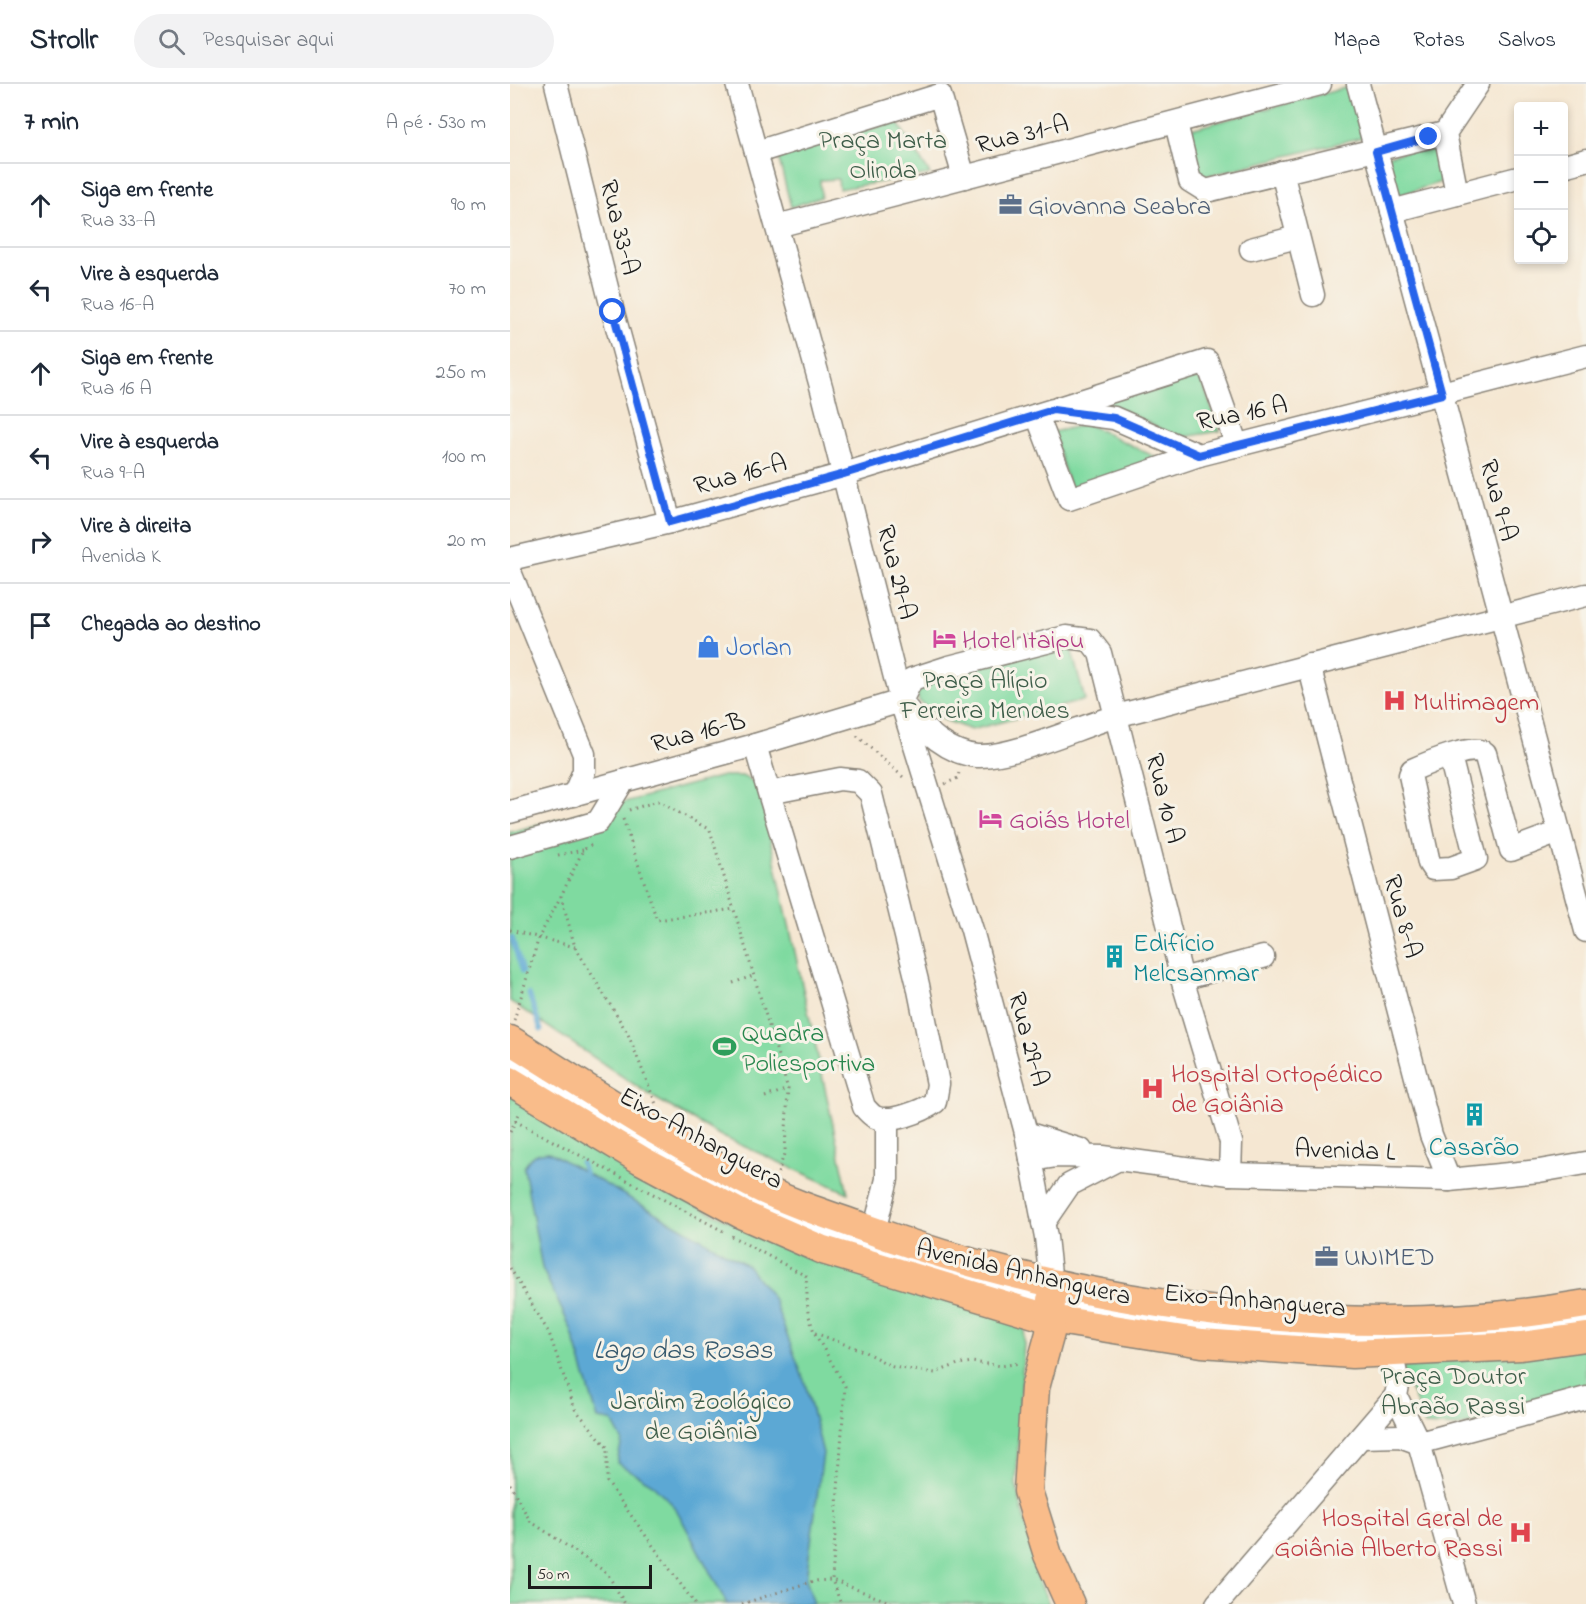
<!DOCTYPE html>
<html lang="pt">
<head>
<meta charset="utf-8">
<style>
	body { margin:0; font-family:"Indie Flower",sans-serif; background:#f2f2f3; color:#1f2937 }
	.controls { position:absolute; right:18px; top:18px; display:grid; overflow:hidden; border-radius:6px; box-shadow:0 3px 9px #0003 }
	.controls button { width:54px; height:54px; display:grid; place-items:center; padding:0; border:0; border-bottom:2px solid #e0e1e3; background:#fff; color:#1f2937; font:30px sans-serif }
	.scale { position:absolute; left:18px; bottom:15px; width:124px; box-sizing:border-box; padding-left:6px; border:3px solid #1c1c1c; border-top:0; font-size:16px; line-height:21px; white-space:nowrap; color:#1c1c1c; -webkit-text-stroke:4px #f7f3e8; paint-order:stroke }
	.stop { position:absolute; width:18px; height:18px; margin:-14px; border:4px solid #2563eb; border-radius:50%; background:#fff }
	.stop.end { background:#2563eb; border-color:#fff; box-shadow:0 2px 6px #0008 }
	.list { margin:0; padding:0; list-style:none }
	h2 { display:flex; justify-content:space-between; align-items:center; height:78px; margin:0; padding:0 24px; font-size:26px }
	h2 small { font-size:20px; font-weight:400; color:#747a83 }
	.list li { display:grid; grid-template-columns:39px 1fr auto; gap:18px; align-items:center; box-sizing:border-box; height:84px; padding:0 24px; border-top:2px solid #e0e1e3 }
	.list b { display:block; font-size:22px; white-space:nowrap }
	.list p { margin:0; font-size:20px; white-space:nowrap; color:#747a83 }
	.list em { font-size:20px; font-style:normal; color:#747a83 }
	.icon { flex:none; width:33px; height:33px; fill:none; stroke:currentColor; stroke-width:2; stroke-linecap:round; stroke-linejoin:round }
	.map { position:relative; flex:none; width:1076px; height:1520px; overflow:hidden }
	header { display:flex; align-items:center; gap:36px; box-sizing:border-box; height:84px; padding:0 30px; background:#fff; border-bottom:2px solid #e0e1e3 }
	header strong { font-size:28px }
	nav { display:flex; gap:33px; margin-inline-start:auto; font-size:21px }
	.search { width:420px; height:54px; background:#f2f2f3; display:flex; align-items:center; gap:15px; box-sizing:border-box; padding:0 21px; border-radius:33px; color:#747a83; font-size:22px }
	main { display:flex }
	aside { flex:1; background:#fff }
	.map>svg:first-child { display:block }
	.green { fill:#7fdaa0; stroke:#4e7b5e; stroke-width:1.5 }
	.water { fill:#5ba8d4; stroke:#3c6278; stroke-width:1.5 }
	.lines { fill:none; stroke-linecap:round; stroke-linejoin:round }
	.stream { stroke:#5ba8d4; stroke-width:5 }
	.minor-casing { stroke:#888277; stroke-width:25 }
	.major-casing { stroke:#888277; stroke-width:31 }
	.path { stroke:#888277; stroke-width:3; stroke-dasharray:1.5 4.5; stroke-linecap:butt }
	.minor { stroke:#fff; stroke-width:22 }
	.major { stroke:#f9bc8a; stroke-width:28 }
	.route { stroke:#2563eb; stroke-width:8 }
	.labels { text-anchor:middle; stroke-width:6; stroke-linejoin:round; paint-order:stroke }
	.street-label { font-size:26px; fill:#1c1c1c; stroke:#f7f3e8 }
	.park-label { font-size:26px; fill:#3f5e4a; stroke:#f7f3e8 }
	.service-label { font-size:26px; fill:#4e5e75; stroke:#f7f3e8; text-anchor:start }
	.hotel-label { font-size:26px; fill:#b23c85; stroke:#f7f3e8; text-anchor:start }
	.shop-label { font-size:26px; fill:#366cbe; stroke:#f7f3e8; text-anchor:start }
	.health-label { font-size:26px; fill:#be3a42; stroke:#f7f3e8; text-anchor:start }
	.culture-label { font-size:26px; fill:#0d838f; stroke:#f7f3e8; text-anchor:start }
	.leisure-label { font-size:26px; fill:#27864d; stroke:#f7f3e8; text-anchor:start }
	.water-label { font-size:27px; font-style:italic; fill:#385b6f; stroke:#f7f3e8 }
</style>
</head>
<body>
<header>
<strong>Strollr</strong>
<div class="search"><svg class="icon" aria-label="search" viewBox="0 0 24 24"><circle cx="10" cy="10" r="6"/><path d="M15 15l6 6"/></svg>Pesquisar aqui</div>
<nav><a>Mapa</a><a>Rotas</a><a>Salvos</a></nav>
</header>
<main>
<aside>
<h2>7 min<small>A pé · 530 m</small></h2>
<ul class="list">
<li><svg class="icon" aria-label="ahead" viewBox="0 0 24 24"><path d="M12 20V5M6 11l6-6 6 6"/></svg><div><b>Siga em frente</b><p>Rua 33-A</p></div><em>90 m</em></li>
<li><svg class="icon" aria-label="left" viewBox="0 0 24 24"><path d="M17 20v-9H6M10 6l-5 5 5 5"/></svg><div><b>Vire à esquerda</b><p>Rua 16-A</p></div><em>70 m</em></li>
<li><svg class="icon" aria-label="ahead" viewBox="0 0 24 24"><path d="M12 20V5M6 11l6-6 6 6"/></svg><div><b>Siga em frente</b><p>Rua 16 A</p></div><em>250 m</em></li>
<li><svg class="icon" aria-label="left" viewBox="0 0 24 24"><path d="M17 20v-9H6M10 6l-5 5 5 5"/></svg><div><b>Vire à esquerda</b><p>Rua 9-A</p></div><em>100 m</em></li>
<li><svg class="icon" aria-label="right" viewBox="0 0 24 24"><path d="M7 20v-9h11M14 6l5 5-5 5"/></svg><div><b>Vire à direita</b><p>Avenida K</p></div><em>20 m</em></li>
<li><svg class="icon" aria-label="arrive" viewBox="0 0 24 24"><path d="M6 21V4h12l-3 4 3 4H6"/></svg><div><b>Chegada ao destino</b></div></li>
</ul>
</aside>
<div class="map">
<svg width="1076" height="1520" viewBox="0 0 1076 1520">
	<rect width="100%" height="100%" fill="#f7f3e8"/>
	<filter id="ink" filterUnits="userSpaceOnUse"><feTurbulence type="fractalNoise" baseFrequency=".0167" numOctaves="2"/><feDisplacementMap in="SourceGraphic" scale="12" xChannelSelector="R" yChannelSelector="G"/><feConvolveMatrix kernelMatrix="1 2 1 2 8 2 1 2 1" color-interpolation-filters="sRGB"/></filter>
	<filter id="wash" filterUnits="userSpaceOnUse"><feTurbulence type="fractalNoise" baseFrequency=".008" numOctaves="4" result="noise"/><feDisplacementMap in="SourceGraphic" scale="24" xChannelSelector="R" yChannelSelector="G"/><feGaussianBlur stdDeviation="1.35" result="paint"/><feColorMatrix in="noise" values="0 0 0 0 0 0 0 0 0 0 0 0 0 0 0 0 0 1.4 0 .05"/><feComposite in="paint" operator="in"/></filter>
	<g filter="url(#wash)">
		<rect width="100%" height="100%" fill="#f5e7d2"/>
		<g class="green">
			<polygon points="839,3 853,53 697,92 688,87 681,45"/>
			<polygon points="387,38 420,90 329,105 328,95 310,96 311,113 281,123 267,68"/>
			<polygon points="927,60 934,97 884,113 873,73"/>
			<polygon points="679,289 692,298 710,347 669,354 592,316"/>
			<polygon points="577,340 660,380 560,405 543,348"/>
			<polygon points="559,557 575,616 461,646 430,634 409,617 403,596"/>
			<polygon points="213,692 232,692 248,700 338,1109 213,1053 143,1013 0,917 0,748"/>
			<polygon points="0,1010 169,1113 304,1177 515,1240 506,1400 528,1495 539,1520 1,1520"/>
			<polygon points="1076,1255 1076,1310 949,1343 915,1341 889,1275"/>
		</g>
		<path class="water" d="M39,1068L237,1181L263,1214L295,1299L313,1369L296,1495L304,1520H217L165,1423L141,1399L107,1379L112,1356L102,1337L88,1335L61,1245L32,1184L14,1084C20,1071 25,1069 39,1068Z"/>
		<g class="lines">
			<g class="stream">
				<polyline points="2,854 12,888"/>
				<polyline points="19,910 31,946"/>
				<polyline points="71,1079 76,1093"/>
			</g>
		</g>
	</g>
	<g filter="url(#ink)">
		<g class="lines">
			<defs>
				<g id="minor">
					<polyline points="46,0 103,228 160,438"/>
					<polyline points="227,0 312,306 391,617 462,846 516,1049 536,1153 541,1199"/>
					<polyline points="848,0 1076,847"/>
					<polyline points="666,39 680,97 696,107 935,49"/>
					<polyline points="247,68 430,11 454,93"/>
					<polyline points="1054,82 1076,76"/>
					<polyline points="772,88 803,211"/>
					<polyline points="947,110 935,49 968,0"/>
					<polyline points="882,127 1008,94"/>
					<polyline points="267,142 810,0"/>
					<polyline points="741,165 787,153"/>
					<polyline points="549,324 697,277 727,362"/>
					<polyline points="527,331 559,415 689,371"/>
					<polyline points="0,475 160,438 334,390 543,326 604,334 689,371 1076,272"/>
					<polyline points="0,488 74,670 74,687 64,711"/>
					<polyline points="799,581 921,1051 939,1096"/>
					<polyline points="391,617 402,595 439,583 556,553 580,556 590,569 672,895 721,1058 720,1090"/>
					<path d="M397,625C413,646 439,670 467,672C503,674 573,641 610,631C765,590 921,551 1076,511"/>
					<path d="M245,661L259,709L354,1023C357,1026 361,1031 365,1033C380,1040 413,1027 425,1018L428,1000L408,901L361,710L348,697L330,695L259,709"/>
					<path d="M940,672L966,775L941,784L923,785L919,779L900,691L902,686C918,679 961,660 975,669L1001,766L1049,748"/>
					<polyline points="0,728 245,661 391,617"/>
					<polyline points="0,763 88,738 113,697"/>
					<polyline points="672,895 753,873"/>
					<polyline points="0,982 28,992 18,983"/>
					<polyline points="28,992 206,1100 302,1144 541,1218 619,1232 764,1250 860,1253 938,1250 1076,1236"/>
					<polyline points="516,1049 571,1066"/>
					<polyline points="521,1076 547,1072 593,1073 720,1090 939,1096 1029,1087 1076,1079"/>
					<polyline points="533,1139 559,1101 607,1076"/>
					<polyline points="364,1148 377,1095 377,1035"/>
					<polyline points="873,1270 885,1285 888,1301 886,1312 909,1359 954,1520"/>
					<polyline points="851,1353 890,1352 909,1359"/>
					<polyline points="909,1359 1076,1314"/>
					<polyline points="707,1520 886,1312"/>
				</g>
				<g id="major">
					<path d="M0,956C79,1005 157,1057 240,1099C275,1117 315,1130 352,1143C573,1224 843,1261 1076,1220"/>
					<polyline points="0,997 131,1076 233,1131 313,1166 541,1235 692,1259 842,1270 1011,1262 1076,1253"/>
					<polyline points="541,1216 540,1249 525,1304 518,1407 538,1471 560,1520"/>
				</g>
			</defs>
			<use href="#minor" class="minor-casing"/>
			<use href="#major" class="major-casing"/>
			<g class="path">
				<polyline points="347,652 393,693"/>
				<polyline points="435,700 448,694 449,688"/>
				<polyline points="119,726 148,717 200,746 278,1005 275,1067 268,1089"/>
				<polyline points="113,735 147,836 224,825"/>
				<polyline points="81,761 73,766 51,812 65,863 118,950 146,1020"/>
				<polyline points="48,771 73,766"/>
				<polyline points="0,846 65,863"/>
				<polyline points="223,899 245,891"/>
				<polyline points="4,936 29,853 50,814"/>
				<polyline points="255,1013 278,1005"/>
				<polyline points="5,1037 213,1147"/>
				<polyline points="0,1048 10,1028"/>
				<polyline points="221,1152 296,1192 298,1229 304,1248 335,1302 322,1496 331,1520"/>
				<polyline points="0,1184 39,1249 65,1325 97,1363 97,1398 185,1520"/>
				<polyline points="305,1249 353,1267 383,1283 425,1289 448,1280 462,1278 492,1282 510,1279"/>
				<polyline points="0,1400 20,1437 97,1489 115,1520"/>
				<polyline points="232,1520 303,1497 322,1496 385,1520"/>
			</g>
			<use href="#minor" class="minor"/>
			<use href="#major" class="major"/>
		</g>
	</g>
	<g class="lines" filter="url(#ink)">
		<polyline class="route" points="103,228 160,438 334,390 543,326 604,334 689,371 932,310 866,68 919,53"/>
	</g>
	<defs>
		<symbol id="office-bare" viewBox="-9 -9 18 18"><path d="M-6-3h4V-5.5h4V-3h4V5H-6ZM-1-4.5V-3h2v-1.5ZM-6 0V1H6V0Z" fill="#5c6f8a" stroke="#f7f3e8" stroke-width="2.5" paint-order="stroke"/></symbol>
		<symbol id="hotel-bare" viewBox="-9 -9 18 18"><path d="M-6-4.5h1.5V1H6V5H4.5V3h-9V5H-6ZM-4 0a1.8 1.8 0 1 1 3.6 0ZM.5 0V-2.5h3Q6-2.5 6 0Z" fill="#d1479c" stroke="#f7f3e8" stroke-width="2.5" paint-order="stroke"/></symbol>
		<symbol id="shop-bare" viewBox="-9 -9 18 18"><path d="M-5-2.5h2.3a2.7 3.5 0 0 1 5.4 0H5L5.5 6h-11ZM-1.5-2.5h3a1.5 2.3 0 0 0-3 0Z" fill="#3f7fe0" stroke="#f7f3e8" stroke-width="2.5" paint-order="stroke"/></symbol>
		<symbol id="hospital-bare" viewBox="-9 -9 18 18"><path d="M-5-5h3v3.5h4V-5h3V5h-3V1.5h-4V5h-3Z" fill="#e0444e" stroke="#f7f3e8" stroke-width="2.5" paint-order="stroke"/></symbol>
		<symbol id="building-bare" viewBox="-9 -9 18 18"><path d="M-4-6H4V6H1V3H-1V6H-4ZM-2.5-4.3h1.7v1.8h-1.7ZM.8-4.3h1.7v1.8H.8ZM-2.5-1h1.7V.8h-1.7ZM.8-1h1.7V.8H.8Z" fill="#0f9aa8" stroke="#f7f3e8" stroke-width="2.5" paint-order="stroke"/></symbol>
		<symbol id="stadium-bare" viewBox="-9 -9 18 18"><path d="M0-5a6.5 5 0 1 0 0 10a6.5 5 0 1 0 0-10ZM-3.5-1.8h7v3.6h-7Z" fill="#2e9e5b" stroke="#f7f3e8" stroke-width="2.5" paint-order="stroke"/></symbol>
	</defs>
	<g fill-rule="evenodd">
		<use href="#office-bare" x="484" y="104" width="33" height="33"/>
		<use href="#hotel-bare" x="418" y="538" width="33" height="33"/>
		<use href="#shop-bare" x="182" y="546" width="33" height="33"/>
		<use href="#hospital-bare" x="868" y="600" width="33" height="33"/>
		<use href="#hotel-bare" x="464" y="718" width="33" height="33"/>
		<use href="#building-bare" x="588" y="856" width="33" height="33"/>
		<use href="#stadium-bare" x="198" y="946" width="33" height="33"/>
		<use href="#hospital-bare" x="626" y="988" width="33" height="33"/>
		<use href="#building-bare" x="948" y="1014" width="33" height="33"/>
		<use href="#office-bare" x="800" y="1156" width="33" height="33"/>
		<use href="#hospital-bare" x="994" y="1432" width="33" height="33"/>
	</g>
	<g class="labels">
		<g class="street-label">
			<text transform="translate(512 49) rotate(-14)" y="9">Rua 31-A</text>
			<text transform="translate(111 143) rotate(76)" y="9">Rua 33-A</text>
			<text transform="translate(732 328) rotate(-11)" y="9">Rua 16 A</text>
			<text transform="translate(230 389) rotate(-15)" y="9">Rua 16-A</text>
			<text transform="translate(990 416) rotate(75)" y="9">Rua 9-A</text>
			<text transform="translate(388 488) rotate(76)" y="9">Rua 29-A</text>
			<text transform="translate(188 647) rotate(-15)" y="9">Rua 16-B</text>
			<text transform="translate(656 714) rotate(76)" y="9">Rua 10 A</text>
			<text transform="translate(894 832) rotate(75)" y="9">Rua 8-A</text>
			<text transform="translate(520 955) rotate(75)" y="9">Rua 29-A</text>
			<text transform="translate(192 1053) rotate(29)" y="9">Eixo-Anhanguera</text>
			<text transform="translate(835 1065) rotate(2)" y="9">Avenida L</text>
			<text transform="translate(514 1187) rotate(13)" y="9">Avenida Anhanguera</text>
			<text transform="translate(745 1215) rotate(5)" y="9">Eixo-Anhanguera</text>
		</g>
		<g class="park-label">
			<text x="373" y="64">Praça Marta<tspan x="373" dy="30">Olinda</tspan></text>
			<text x="475" y="604">Praça Alípio<tspan x="475" dy="30">Ferreira Mendes</tspan></text>
			<text x="943" y="1300">Praça Doutor<tspan x="943" dy="30">Abraão Rassi</tspan></text>
			<text x="191" y="1325">Jardim Zoológico<tspan x="191" dy="30">de Goiânia</tspan></text>
		</g>
		<g class="service-label">
			<text x="518" y="130">Giovanna Seabra</text>
			<text x="834" y="1181">UNIMED</text>
		</g>
		<g class="hotel-label">
			<text x="452" y="564">Hotel Itaipu</text>
			<text x="499" y="744">Goiás Hotel</text>
		</g>
		<g class="shop-label">
			<text x="216" y="571">Jorlan</text>
		</g>
		<g class="health-label">
			<text x="903" y="626">Multimagem</text>
			<text x="661" y="998">Hospital Ortopédico<tspan x="661" dy="30">de Goiânia</tspan></text>
			<text x="993" y="1442" text-anchor="end">Hospital Geral de<tspan x="993" dy="30">Goiânia Alberto Rassi</tspan></text>
		</g>
		<g class="culture-label">
			<text x="623" y="867">Edifício<tspan x="623" dy="30">Melcsanmar</tspan></text>
			<text x="964" y="1071" text-anchor="middle">Casarão</text>
		</g>
		<g class="leisure-label">
			<text x="232" y="957">Quadra<tspan x="232" dy="30">Poliesportiva</tspan></text>
		</g>
		<g class="water-label">
			<text x="173" y="1274">Lago das Rosas</text>
		</g>
	</g>
</svg>
<div class="controls">
<button>+</button>
<button>−</button>
<button><svg class="icon" aria-label="locate" viewBox="0 0 24 24"><circle cx="12" cy="12" r="6"/><path d="M12 2v4M12 18v4M2 12h4M18 12h4"/></svg></button>
</div>
<div class="scale">50 m</div>
<div class="stop" style="left:103px;top:228px"></div>
<div class="stop end" style="left:919px;top:53px"></div>
</div>
</main>
</body>
</html>
